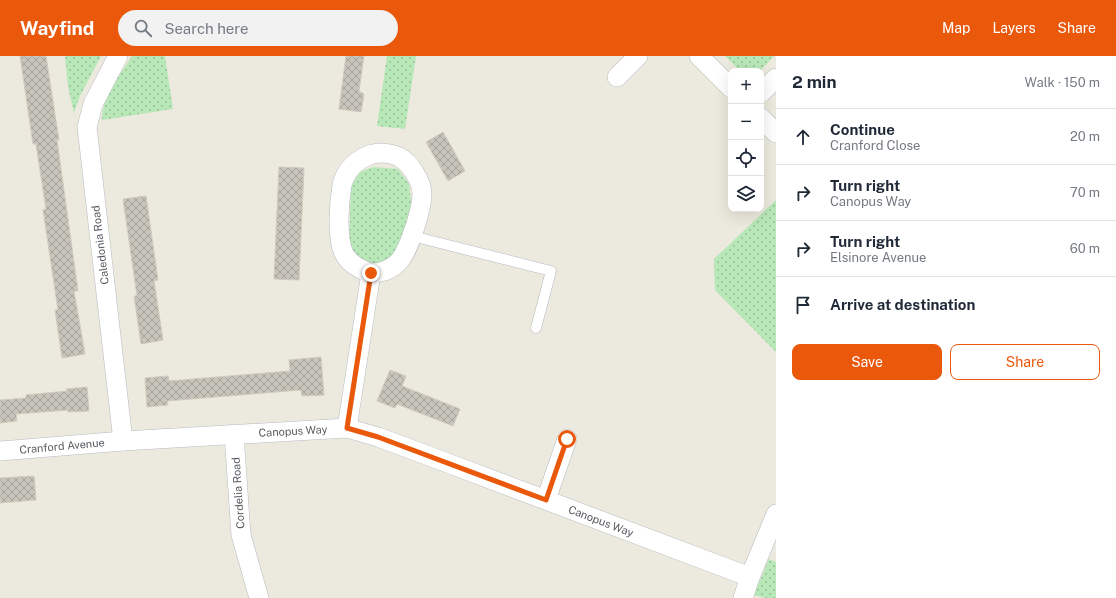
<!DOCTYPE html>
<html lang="en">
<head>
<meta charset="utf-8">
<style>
	body { margin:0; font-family:"Public Sans",sans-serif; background:#f2f2f3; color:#1f2937 }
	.controls { position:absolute; right:12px; top:12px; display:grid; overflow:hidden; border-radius:8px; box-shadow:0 4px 16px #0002 }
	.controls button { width:36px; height:36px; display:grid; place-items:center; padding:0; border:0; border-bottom:1px solid #e0e1e3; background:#fff; color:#1f2937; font:20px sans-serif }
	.stop { position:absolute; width:12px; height:12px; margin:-9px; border:3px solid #ea580c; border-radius:50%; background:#fff }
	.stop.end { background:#ea580c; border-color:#fff; box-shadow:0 1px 4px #0008 }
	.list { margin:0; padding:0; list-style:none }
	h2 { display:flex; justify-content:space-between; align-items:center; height:52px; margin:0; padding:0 16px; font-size:17px }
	h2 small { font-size:13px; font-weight:400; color:#747a83 }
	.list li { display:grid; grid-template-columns:26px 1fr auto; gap:12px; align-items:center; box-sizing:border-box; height:56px; padding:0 16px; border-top:1px solid #e0e1e3 }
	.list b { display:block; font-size:15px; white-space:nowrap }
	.list p { margin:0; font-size:13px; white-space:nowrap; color:#747a83 }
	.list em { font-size:13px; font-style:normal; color:#747a83 }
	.actions { display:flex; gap:8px; padding:12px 16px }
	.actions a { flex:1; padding:9px 0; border:1px solid #ea580c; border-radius:8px; text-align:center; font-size:14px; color:#ea580c }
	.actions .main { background:#ea580c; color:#fff }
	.icon { flex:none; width:22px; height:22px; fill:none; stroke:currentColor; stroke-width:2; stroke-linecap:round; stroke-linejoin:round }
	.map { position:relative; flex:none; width:776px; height:542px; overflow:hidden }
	header { display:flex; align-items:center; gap:24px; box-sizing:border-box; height:56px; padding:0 20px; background:#ea580c; color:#fff }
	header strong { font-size:19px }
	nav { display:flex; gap:22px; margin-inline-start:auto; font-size:14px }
	.search { width:280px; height:36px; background:#f2f2f3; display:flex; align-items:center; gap:10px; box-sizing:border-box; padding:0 14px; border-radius:22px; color:#747a83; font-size:15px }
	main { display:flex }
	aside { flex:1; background:#fff }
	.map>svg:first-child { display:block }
	.grass { fill:url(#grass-dots) }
	.building { fill:url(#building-cross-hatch); stroke:#d1cbbc }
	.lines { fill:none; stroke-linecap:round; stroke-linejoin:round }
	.lane-casing { stroke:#b7babf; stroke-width:11 }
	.street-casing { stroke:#b7babf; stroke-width:20 }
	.lane { stroke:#fff; stroke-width:10 }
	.street { stroke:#fff; stroke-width:19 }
	.route { stroke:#ea580c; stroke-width:5 }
	.labels { text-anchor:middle; stroke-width:4; stroke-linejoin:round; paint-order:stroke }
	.street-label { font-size:11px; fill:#585c61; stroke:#fff }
</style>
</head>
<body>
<header>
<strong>Wayfind</strong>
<div class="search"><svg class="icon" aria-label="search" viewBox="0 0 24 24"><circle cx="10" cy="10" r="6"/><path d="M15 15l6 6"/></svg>Search here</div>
<nav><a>Map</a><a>Layers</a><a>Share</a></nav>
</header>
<main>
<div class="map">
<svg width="776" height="542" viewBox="0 0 776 542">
	<defs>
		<pattern id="grass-dots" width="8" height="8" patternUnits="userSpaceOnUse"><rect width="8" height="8" fill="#b8e7b8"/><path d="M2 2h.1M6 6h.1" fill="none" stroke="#98be99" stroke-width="1.8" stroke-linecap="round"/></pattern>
		<pattern id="building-cross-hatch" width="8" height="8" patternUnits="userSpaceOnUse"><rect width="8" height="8" fill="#c7c4bb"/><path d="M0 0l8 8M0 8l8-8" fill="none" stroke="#a4a29b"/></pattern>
	</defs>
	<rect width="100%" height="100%" fill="#eceade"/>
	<g class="grass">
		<polygon points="65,0 101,0 80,40 74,57 68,31"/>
		<path d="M132,0H165L173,53L102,64C102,41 120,19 132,0Z"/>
		<polygon points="387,0 416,0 405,73 377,70"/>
		<polygon points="725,0 774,0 760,15 740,15"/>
		<polygon points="373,111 398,113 409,128 412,152 403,184 387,205 369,211 357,203 349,190 351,131 360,116"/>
		<polygon points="776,144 776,296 715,234 714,203"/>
		<polygon points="769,503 776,506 776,542 765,542 754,539"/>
	</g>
	<g class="building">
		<polygon points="20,0 46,0 59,84 57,84 78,235 74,235 85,298 62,302 55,254 58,254 43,154 46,153 36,88 33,88"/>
		<polygon points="346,0 364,0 359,35 364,38 361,56 339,53"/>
		<polygon points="443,76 465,115 448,125 426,86"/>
		<polygon points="279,111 304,112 299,224 274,223"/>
		<polygon points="146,140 158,224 154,225 163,284 141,288 134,240 137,240 123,143"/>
		<polygon points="321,301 324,339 302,340 301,334 167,345 168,349 147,351 145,322 168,320 169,325 290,315 289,304"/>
		<polygon points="390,314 406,320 402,330 460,353 453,370 397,348 395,352 377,345"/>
		<polygon points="87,331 89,355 68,356 68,354 16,358 17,365 0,367 0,344 26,342 26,339 67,335 66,333"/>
		<polygon points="34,420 36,444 0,447 0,422"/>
	</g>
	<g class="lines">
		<defs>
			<polyline id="lane" points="412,180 551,215 536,272"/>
			<g id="street">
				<polyline points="118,0 93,48 87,71 123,385"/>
				<polyline points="699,0 731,32"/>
				<polyline points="617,21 638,0"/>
				<polyline points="761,37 776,22"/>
				<polyline points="761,62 776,77"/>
				<path d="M347,372L371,217C342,208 339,192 339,165C339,153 340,141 342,129C345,116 354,106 367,100C376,96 390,96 399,101C410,106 422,126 422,138C422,149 418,161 415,171C407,195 400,217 371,217"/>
				<polyline points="234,378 241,479 259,542"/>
				<polyline points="0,395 123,385 347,372 378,381 437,403 750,521"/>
				<polyline points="546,444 567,383"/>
				<polyline points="743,542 750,521 776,458"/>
			</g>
		</defs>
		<use href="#lane" class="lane-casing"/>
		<use href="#street" class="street-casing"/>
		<use href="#lane" class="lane"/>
		<use href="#street" class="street"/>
	</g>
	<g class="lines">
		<polyline class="route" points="371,217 347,372 378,381 546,444 567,383"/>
	</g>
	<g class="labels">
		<g class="street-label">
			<text transform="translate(100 189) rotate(-97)" y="4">Caledonia Road</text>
			<text transform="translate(293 375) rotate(-3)" y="4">Canopus Way</text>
			<text transform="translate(62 390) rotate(-5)" y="4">Cranford Avenue</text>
			<text transform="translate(238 437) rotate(-94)" y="4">Cordelia Road</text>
			<text transform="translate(601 465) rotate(21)" y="4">Canopus Way</text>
		</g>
	</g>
</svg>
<div class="controls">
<button>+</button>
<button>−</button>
<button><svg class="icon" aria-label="locate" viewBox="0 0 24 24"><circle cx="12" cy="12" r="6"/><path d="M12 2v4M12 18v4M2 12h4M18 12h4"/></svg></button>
<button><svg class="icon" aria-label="layers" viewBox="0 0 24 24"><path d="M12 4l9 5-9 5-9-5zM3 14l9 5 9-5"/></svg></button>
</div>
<div class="stop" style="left:567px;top:383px"></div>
<div class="stop end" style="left:371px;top:217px"></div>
</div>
<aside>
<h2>2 min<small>Walk · 150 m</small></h2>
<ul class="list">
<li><svg class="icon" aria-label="ahead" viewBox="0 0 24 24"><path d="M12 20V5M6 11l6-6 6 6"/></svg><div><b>Continue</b><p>Cranford Close</p></div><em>20 m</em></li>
<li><svg class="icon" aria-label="right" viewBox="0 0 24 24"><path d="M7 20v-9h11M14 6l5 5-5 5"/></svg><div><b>Turn right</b><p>Canopus Way</p></div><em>70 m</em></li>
<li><svg class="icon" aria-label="right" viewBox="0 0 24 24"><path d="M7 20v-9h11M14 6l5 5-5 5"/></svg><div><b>Turn right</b><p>Elsinore Avenue</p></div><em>60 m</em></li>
<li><svg class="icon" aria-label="arrive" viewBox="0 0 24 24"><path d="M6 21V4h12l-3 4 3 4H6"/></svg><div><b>Arrive at destination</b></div></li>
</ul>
<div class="actions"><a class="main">Save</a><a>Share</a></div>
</aside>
</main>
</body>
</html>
